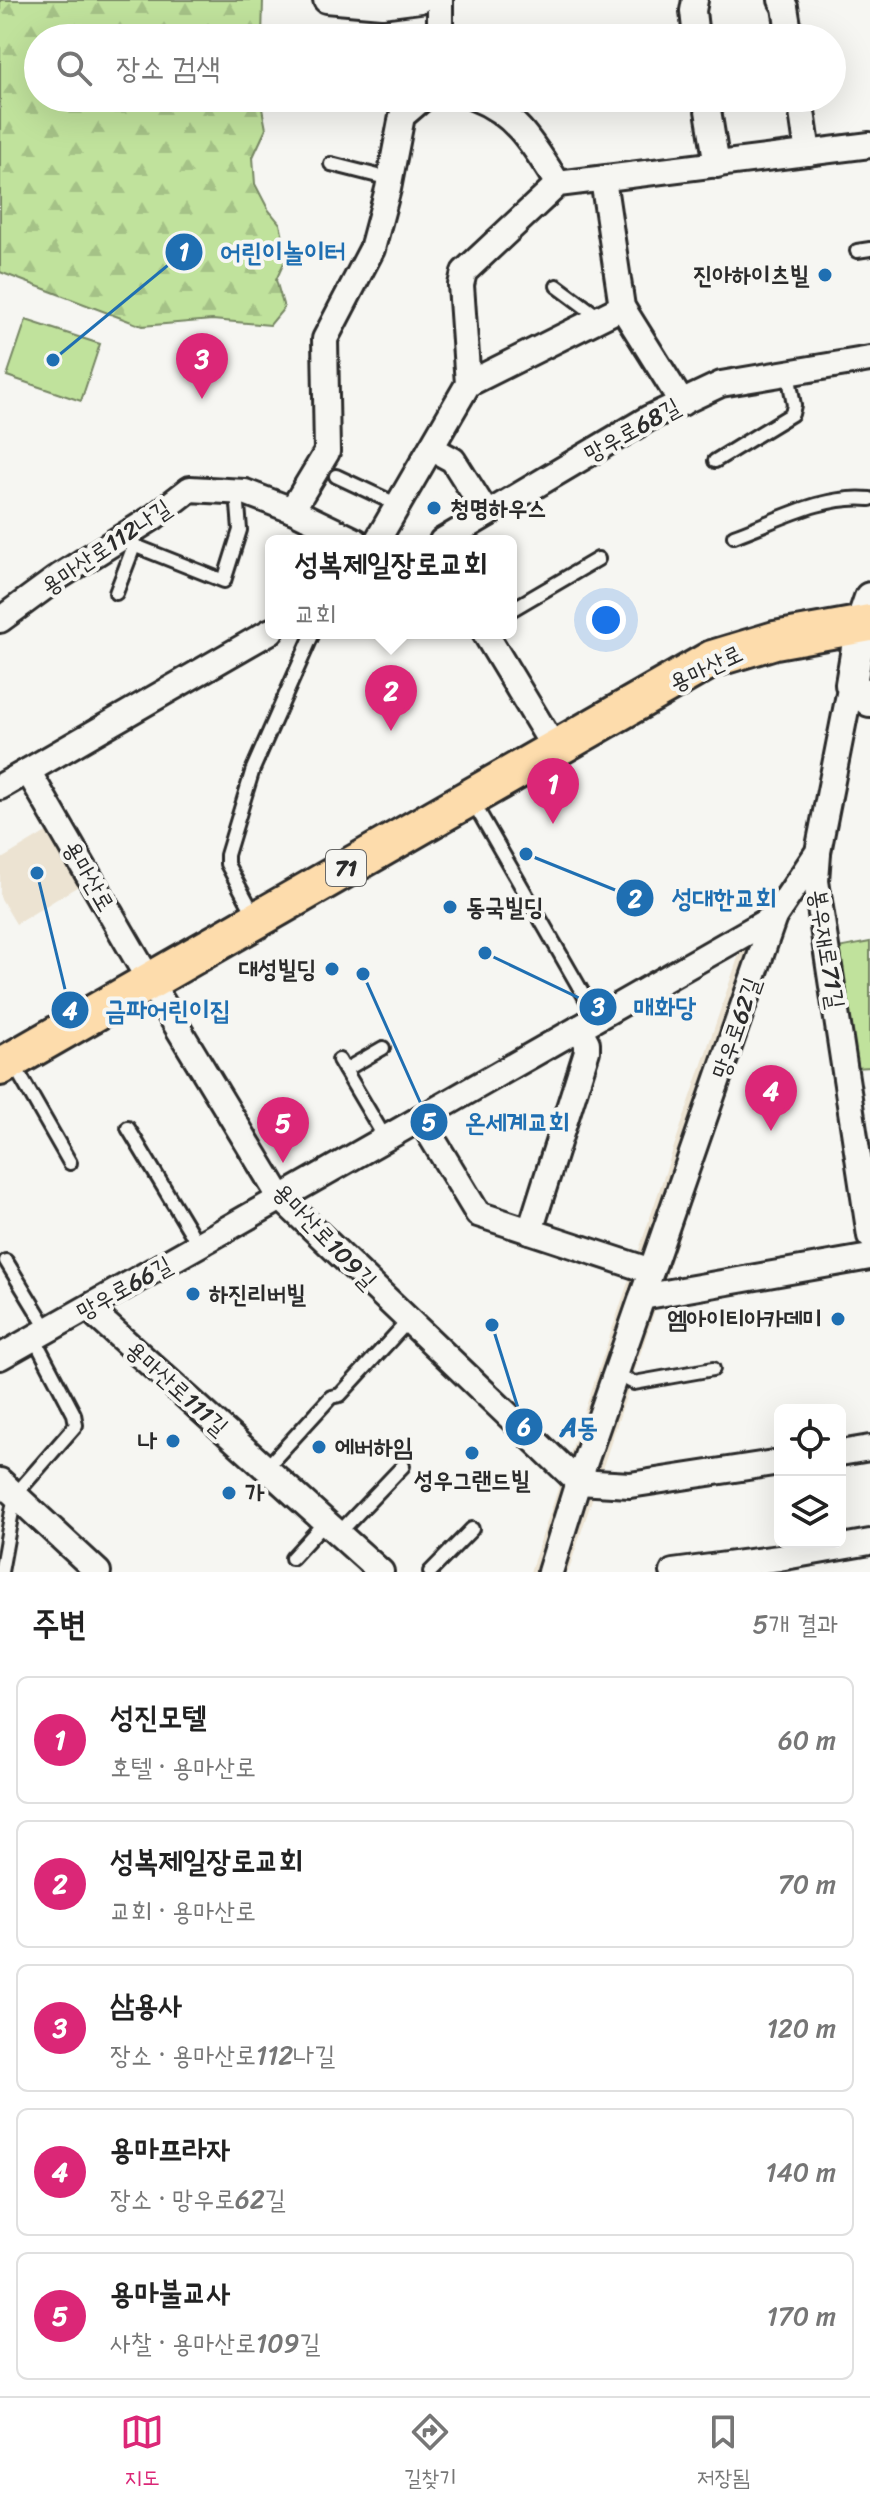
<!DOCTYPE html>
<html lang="ko">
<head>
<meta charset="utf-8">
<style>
	body { margin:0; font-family:Sriracha,"Poor Story",sans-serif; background:#f6f6f6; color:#222 }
	.controls { position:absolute; right:24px; bottom:24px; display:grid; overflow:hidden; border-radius:12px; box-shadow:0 8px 32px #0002 }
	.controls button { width:72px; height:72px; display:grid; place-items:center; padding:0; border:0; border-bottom:2px solid #e0e0e0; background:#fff; color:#222; font:40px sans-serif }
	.you { position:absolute; left:606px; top:620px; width:28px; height:28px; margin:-20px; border:6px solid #fff; border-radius:50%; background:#1a73e8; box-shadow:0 0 0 12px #1a73e833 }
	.badge { display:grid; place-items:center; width:52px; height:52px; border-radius:50%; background:#db2777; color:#fff; font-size:26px; font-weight:700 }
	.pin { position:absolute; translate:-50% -66px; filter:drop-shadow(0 2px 4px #0008) }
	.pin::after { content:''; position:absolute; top:42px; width:28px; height:24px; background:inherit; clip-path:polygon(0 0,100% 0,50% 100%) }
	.popup { position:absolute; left:265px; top:535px; width:252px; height:104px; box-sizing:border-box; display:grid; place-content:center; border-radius:12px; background:#fff; filter:drop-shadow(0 2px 6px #0005); font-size:26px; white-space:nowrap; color:#767676 }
	.popup b { font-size:30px; color:#222 }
	.popup::after { content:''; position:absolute; left:50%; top:100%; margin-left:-16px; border:16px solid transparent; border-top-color:#fff }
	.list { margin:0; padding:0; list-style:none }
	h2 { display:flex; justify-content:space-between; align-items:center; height:104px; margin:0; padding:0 32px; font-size:34px }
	h2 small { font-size:26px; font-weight:400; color:#767676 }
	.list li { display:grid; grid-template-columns:52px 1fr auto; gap:24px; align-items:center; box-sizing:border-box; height:128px; margin:0 16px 16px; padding:0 16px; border:2px solid #e0e0e0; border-radius:12px }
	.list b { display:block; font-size:30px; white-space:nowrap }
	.list p { margin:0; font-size:26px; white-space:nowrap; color:#767676 }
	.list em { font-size:26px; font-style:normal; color:#767676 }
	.icon { flex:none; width:44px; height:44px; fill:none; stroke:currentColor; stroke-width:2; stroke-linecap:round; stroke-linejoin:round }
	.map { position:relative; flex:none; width:870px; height:1572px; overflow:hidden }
	.search { position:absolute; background:#fff; box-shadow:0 8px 32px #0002; left:24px; right:24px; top:24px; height:88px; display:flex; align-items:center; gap:20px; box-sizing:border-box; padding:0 28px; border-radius:44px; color:#767676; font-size:30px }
	.sheet { height:824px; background:#fff }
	nav { display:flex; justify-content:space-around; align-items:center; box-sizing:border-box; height:112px; border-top:2px solid #e0e0e0; background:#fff; font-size:22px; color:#767676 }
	nav a { display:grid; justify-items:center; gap:4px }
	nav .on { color:#db2777 }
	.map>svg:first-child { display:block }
	.built { fill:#ece3d2 }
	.forest { fill:url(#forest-firs); stroke:#768664; stroke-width:2 }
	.park { fill:#c0e29c; stroke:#768664; stroke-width:2 }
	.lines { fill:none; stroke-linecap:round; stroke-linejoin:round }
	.service-casing { stroke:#2b2b2b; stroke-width:18 }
	.minor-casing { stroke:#2b2b2b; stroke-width:30 }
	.tertiary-casing { stroke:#2b2b2b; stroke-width:36 }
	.primary-casing { stroke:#2b2b2b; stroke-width:42 }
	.service { stroke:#f6f6f2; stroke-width:12 }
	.minor { stroke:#f6f6f2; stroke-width:24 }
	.tertiary { stroke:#f6f6f2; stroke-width:30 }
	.primary { stroke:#fddcac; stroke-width:36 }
	.poi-dot { fill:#1f6fb2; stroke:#f6f6f2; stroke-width:3 }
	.labels { text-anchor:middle; stroke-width:8; stroke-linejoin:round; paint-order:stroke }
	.shield { fill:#f6f6f2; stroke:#686867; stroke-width:2 }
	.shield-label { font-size:22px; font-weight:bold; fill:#2b2b2b }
	.poi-label { font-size:24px; font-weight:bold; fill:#2b2b2b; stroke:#f6f6f2; text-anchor:start }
	.street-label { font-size:24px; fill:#2b2b2b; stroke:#f6f6f2 }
	.leader { fill:none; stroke:#1f6fb2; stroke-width:3 }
	.callout-dot { fill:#1f6fb2; stroke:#f6f6f2; stroke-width:3 }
	.mark-label { font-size:24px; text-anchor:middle; font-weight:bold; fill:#fff }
	.callout-label { font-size:26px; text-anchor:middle; font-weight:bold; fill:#1f6fb2; stroke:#f6f6f2; stroke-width:8; stroke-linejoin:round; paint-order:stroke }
</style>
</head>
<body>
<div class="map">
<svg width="870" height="1572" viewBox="0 0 870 1572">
	<defs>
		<pattern id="forest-firs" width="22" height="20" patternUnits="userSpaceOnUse" patternTransform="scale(2)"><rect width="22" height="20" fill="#c0e29c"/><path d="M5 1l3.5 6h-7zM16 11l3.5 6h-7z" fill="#a5c287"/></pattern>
	</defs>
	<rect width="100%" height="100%" fill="#f6f6f2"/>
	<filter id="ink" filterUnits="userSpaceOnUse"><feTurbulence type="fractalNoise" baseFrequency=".0125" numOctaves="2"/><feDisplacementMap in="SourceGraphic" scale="16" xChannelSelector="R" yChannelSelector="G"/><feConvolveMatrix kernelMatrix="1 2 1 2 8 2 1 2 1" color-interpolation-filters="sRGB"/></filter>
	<g filter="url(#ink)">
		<g class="built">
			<polygon points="48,831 80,885 16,924 0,897 0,860"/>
			<polygon points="749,925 779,935 568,1572 530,1572"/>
		</g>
		<polygon class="forest" points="0,0 263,0 262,38 38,38 38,98 260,98 266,129 253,157 255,184 268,209 280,224 287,256 276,280 284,308 270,325 212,320 142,326 0,272"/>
		<g class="park">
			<polygon points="26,320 100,344 81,401 7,376"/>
			<polygon points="870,942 870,1067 855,1068 838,948"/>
		</g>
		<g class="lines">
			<defs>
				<g id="service">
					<polyline points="331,164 390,179"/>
					<polyline points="857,251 870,249"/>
					<polyline points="557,286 600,318"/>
					<polyline points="715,461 792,414 794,405 788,373"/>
					<polyline points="336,476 398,505"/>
					<path d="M734,536C776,521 824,494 870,499"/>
					<polyline points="118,539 224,581 240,530 237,492"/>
					<polyline points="116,593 134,546"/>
					<polyline points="511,610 598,559"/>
					<polyline points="473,802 597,1018"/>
					<polyline points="256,918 227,864 227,855 253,769 313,633"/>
					<polyline points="339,1060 385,1138"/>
					<polyline points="14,1065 70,1163"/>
					<polyline points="345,1070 383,1048"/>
					<polyline points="128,1128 199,1246"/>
					<polyline points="6,1261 48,1330"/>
					<polyline points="616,1374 634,1383 713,1369"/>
					<polyline points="266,1468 331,1397 340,1395 409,1320"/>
					<polyline points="338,1534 403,1466"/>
					<polyline points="292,1558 325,1522"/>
					<polyline points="1,1572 15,1495 76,1425 74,1414 34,1338"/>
					<polyline points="430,1572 472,1529"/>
				</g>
				<g id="minor">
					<polyline points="326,0 382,5 420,0"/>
					<polyline points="695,0 693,11 696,38"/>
					<polyline points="781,0 785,7 790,38"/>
					<polyline points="440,38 440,0"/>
					<path d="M475,98C517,114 535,148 558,184"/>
					<polyline points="706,98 717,165"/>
					<polyline points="800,98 808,153"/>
					<polyline points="603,179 622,307 682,403"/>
					<polyline points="468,384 622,307"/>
					<polyline points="431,448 453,460 487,514"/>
					<polyline points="292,510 356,541"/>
					<polyline points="377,541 468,384 461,285 464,272 558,184 870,145"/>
					<polyline points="442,541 649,418 721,384 870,359"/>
					<polyline points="0,620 60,576 154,517 190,489 245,492 292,510 327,452 325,339 372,249 388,189 402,116 423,98"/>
					<polyline points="485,633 555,749"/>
					<polyline points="28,771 149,980 280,1197 578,1482 630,1485 780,1462"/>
					<polyline points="0,787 271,631"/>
					<polyline points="818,854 816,881 870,1236"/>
					<polyline points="420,1118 478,1214 651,1271"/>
					<polyline points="530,1231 587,1051 587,1043 579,1028"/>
					<polyline points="642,1297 870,1257"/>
					<polyline points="88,1308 381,1572"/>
					<path d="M0,1357C259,1212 516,1063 774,917"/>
					<polyline points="840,1453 870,1448"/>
					<polyline points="0,1481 98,1572"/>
					<polyline points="550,1572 578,1482 774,917 818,852 851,684"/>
					<polyline points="673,1572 779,1558 870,1542"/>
				</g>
				<polyline id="tertiary" points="870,598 861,624 851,684 870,701"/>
				<polyline id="primary" points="0,1067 712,659 775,640 870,623"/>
			</defs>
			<use href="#service" class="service-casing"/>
			<use href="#minor" class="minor-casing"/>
			<use href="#tertiary" class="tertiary-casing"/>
			<use href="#primary" class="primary-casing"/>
			<use href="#service" class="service"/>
			<use href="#minor" class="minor"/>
			<use href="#tertiary" class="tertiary"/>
			<use href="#primary" class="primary"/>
		</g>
	</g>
	<g class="poi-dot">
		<circle cx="825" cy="275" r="8"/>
		<circle cx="434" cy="508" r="8"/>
		<circle cx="450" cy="907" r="8"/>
		<circle cx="332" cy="969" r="8"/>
		<circle cx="193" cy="1294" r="8"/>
		<circle cx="838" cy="1319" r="8"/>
		<circle cx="173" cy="1441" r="8"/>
		<circle cx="319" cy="1447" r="8"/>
		<circle cx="472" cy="1453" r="8"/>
		<circle cx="229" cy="1493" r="8"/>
	</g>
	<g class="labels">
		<rect class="shield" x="326" y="850" width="40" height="36" rx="6"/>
		<g class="shield-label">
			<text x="346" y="876">71</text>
		</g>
		<g class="poi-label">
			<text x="809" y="283" text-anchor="end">진아하이츠빌</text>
			<text x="450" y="516">청명하우스</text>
			<text x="466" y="915">동국빌딩</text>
			<text x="316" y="977" text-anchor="end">대성빌딩</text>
			<text x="209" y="1302">하진리버빌</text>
			<text x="822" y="1327" text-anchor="end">엠아이티아카데미</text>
			<text x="157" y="1449" text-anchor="end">나</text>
			<text x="335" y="1455">에버하임</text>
			<text x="472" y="1488" text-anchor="middle">성우그랜드빌</text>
			<text x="245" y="1501">가</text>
		</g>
		<g class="street-label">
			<text transform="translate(632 430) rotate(-29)" y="8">망우로68길</text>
			<text transform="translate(106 547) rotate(-34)" y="8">용마산로112나길</text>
			<text transform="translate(706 668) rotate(-25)" y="8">용마산로</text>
			<text transform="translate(89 876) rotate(60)" y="8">용마산로</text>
			<text transform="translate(827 949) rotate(81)" y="8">봉우재로71길</text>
			<text transform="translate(736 1028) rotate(-71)" y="8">망우로62길</text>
			<text transform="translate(325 1236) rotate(46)" y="8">용마산로109길</text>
			<text transform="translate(124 1288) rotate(-29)" y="8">망우로66길</text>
			<text transform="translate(177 1388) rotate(42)" y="8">용마산로111길</text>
		</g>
	</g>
	<path class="leader" d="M53 360L184 252M526 854L635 898M485 953L598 1007M37 873L70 1010M363 974L429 1122M492 1325L524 1427"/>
	<g class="callout-dot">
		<circle cx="53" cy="360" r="8"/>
		<circle cx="526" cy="854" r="8"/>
		<circle cx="485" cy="953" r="8"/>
		<circle cx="37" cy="873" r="8"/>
		<circle cx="363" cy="974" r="8"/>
		<circle cx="492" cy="1325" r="8"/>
		<circle cx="184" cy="252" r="20"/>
		<circle cx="635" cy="898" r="20"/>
		<circle cx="598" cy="1007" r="20"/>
		<circle cx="70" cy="1010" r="20"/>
		<circle cx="429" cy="1122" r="20"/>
		<circle cx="524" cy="1427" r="20"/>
	</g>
	<g class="mark-label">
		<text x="184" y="260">1</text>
		<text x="635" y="907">2</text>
		<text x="598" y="1015">3</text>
		<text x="70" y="1019">4</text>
		<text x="429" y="1130">5</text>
		<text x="524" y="1435">6</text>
	</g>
	<g class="callout-label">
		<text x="283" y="261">어린이놀이터</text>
		<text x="724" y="907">성대한교회</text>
		<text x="665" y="1016">매화당</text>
		<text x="168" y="1019">금파어린이집</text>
		<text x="517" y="1131">온세계교회</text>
		<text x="579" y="1436">A동</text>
	</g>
</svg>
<div class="controls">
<button><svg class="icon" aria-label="locate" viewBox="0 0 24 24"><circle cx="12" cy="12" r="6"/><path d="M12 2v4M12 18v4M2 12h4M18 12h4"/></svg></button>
<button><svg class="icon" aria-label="layers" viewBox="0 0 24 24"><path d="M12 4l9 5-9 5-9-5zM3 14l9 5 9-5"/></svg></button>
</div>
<div class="you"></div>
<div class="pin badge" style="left:553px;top:824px">1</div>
<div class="pin badge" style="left:391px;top:731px">2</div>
<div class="popup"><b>성복제일장로교회</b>교회</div>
<div class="pin badge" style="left:202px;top:399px">3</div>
<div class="pin badge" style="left:771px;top:1131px">4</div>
<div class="pin badge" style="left:283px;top:1163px">5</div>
<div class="search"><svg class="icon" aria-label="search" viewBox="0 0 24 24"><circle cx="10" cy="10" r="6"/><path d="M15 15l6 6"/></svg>장소 검색</div>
</div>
<section class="sheet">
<h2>주변<small>5개 결과</small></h2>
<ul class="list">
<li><span class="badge">1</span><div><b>성진모텔</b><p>호텔 · 용마산로</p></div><em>60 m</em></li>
<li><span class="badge">2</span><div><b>성복제일장로교회</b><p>교회 · 용마산로</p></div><em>70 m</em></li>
<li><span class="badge">3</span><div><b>삼용사</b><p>장소 · 용마산로112나길</p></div><em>120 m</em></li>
<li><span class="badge">4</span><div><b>용마프라자</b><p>장소 · 망우로62길</p></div><em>140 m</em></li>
<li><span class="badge">5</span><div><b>용마불교사</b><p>사찰 · 용마산로109길</p></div><em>170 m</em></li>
</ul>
</section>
<nav>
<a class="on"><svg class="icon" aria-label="map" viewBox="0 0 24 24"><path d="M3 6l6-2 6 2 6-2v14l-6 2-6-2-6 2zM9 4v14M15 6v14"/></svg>지도</a>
<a><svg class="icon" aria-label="directions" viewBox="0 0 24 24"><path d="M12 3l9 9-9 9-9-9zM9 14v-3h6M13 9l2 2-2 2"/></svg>길찾기</a>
<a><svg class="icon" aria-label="saved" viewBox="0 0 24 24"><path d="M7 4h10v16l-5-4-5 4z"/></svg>저장됨</a>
</nav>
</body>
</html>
